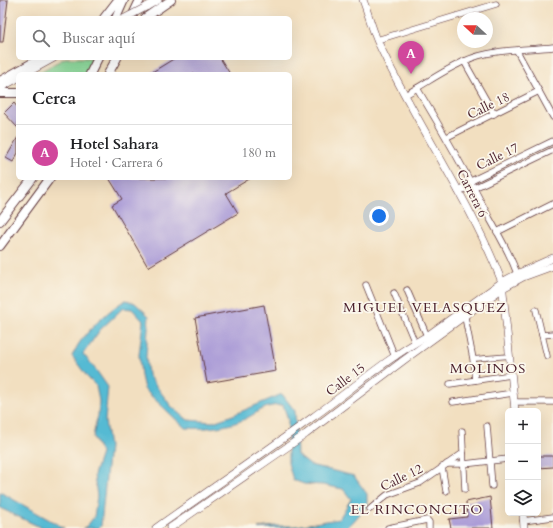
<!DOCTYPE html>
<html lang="es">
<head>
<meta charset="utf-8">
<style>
	body { margin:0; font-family:Cardo,serif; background:#f6f6f6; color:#202124 }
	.controls { position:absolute; right:12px; bottom:12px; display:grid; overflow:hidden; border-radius:6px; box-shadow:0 4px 16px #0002 }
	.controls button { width:36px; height:36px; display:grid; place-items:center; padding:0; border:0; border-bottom:1px solid #e0e0e0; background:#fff; color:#202124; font:20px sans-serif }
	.compass { position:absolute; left:457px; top:12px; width:36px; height:36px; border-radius:50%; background:#fff; box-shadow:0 4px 16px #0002; rotate:291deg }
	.you { position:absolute; left:379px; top:216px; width:14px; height:14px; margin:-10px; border:3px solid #fff; border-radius:50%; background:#1a73e8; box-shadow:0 0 0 6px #1a73e833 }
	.badge { display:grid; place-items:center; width:26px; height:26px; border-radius:50%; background:#c8321e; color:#fff; font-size:13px; font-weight:700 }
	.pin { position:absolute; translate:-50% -33px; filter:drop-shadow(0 1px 2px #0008) }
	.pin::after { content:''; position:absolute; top:21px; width:14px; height:12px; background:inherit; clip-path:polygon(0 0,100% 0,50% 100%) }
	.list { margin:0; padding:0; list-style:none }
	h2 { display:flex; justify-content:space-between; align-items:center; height:52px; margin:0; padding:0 16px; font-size:17px }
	h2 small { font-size:13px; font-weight:400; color:#757577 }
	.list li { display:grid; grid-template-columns:26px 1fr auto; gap:12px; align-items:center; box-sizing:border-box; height:56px; padding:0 16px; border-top:1px solid #e0e0e0 }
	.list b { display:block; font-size:15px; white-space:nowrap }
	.list p { margin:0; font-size:13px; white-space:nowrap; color:#757577 }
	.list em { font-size:13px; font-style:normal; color:#757577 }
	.icon { flex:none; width:22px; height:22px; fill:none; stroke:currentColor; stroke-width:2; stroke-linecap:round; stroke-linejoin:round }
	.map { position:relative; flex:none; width:553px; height:528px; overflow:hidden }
	.search { position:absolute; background:#fff; box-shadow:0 4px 16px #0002; left:16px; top:16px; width:276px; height:44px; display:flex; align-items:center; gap:10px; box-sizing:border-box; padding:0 14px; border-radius:6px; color:#757577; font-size:15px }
	.panel { position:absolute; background:#fff; box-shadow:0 4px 16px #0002; left:16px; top:72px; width:276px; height:108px; border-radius:6px }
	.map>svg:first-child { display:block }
	.green { fill:#89d999; stroke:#6a7c62 }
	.water { fill:#55bad3; stroke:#506c7f }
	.building { fill:#ac9dd7 }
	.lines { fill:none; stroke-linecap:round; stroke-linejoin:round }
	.pedestrian-casing { stroke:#633c41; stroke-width:5.5 }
	.minor-casing { stroke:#633c41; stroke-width:7 }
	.tertiary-casing { stroke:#633c41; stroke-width:8 }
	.primary-casing { stroke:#633c41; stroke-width:10 }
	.pedestrian { stroke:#fff; stroke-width:4 }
	.minor { stroke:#fff; stroke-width:5.5 }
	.tertiary { stroke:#fff; stroke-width:7 }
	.primary { stroke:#fff; stroke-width:8 }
	.tertiary-bridge-casing { stroke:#633c41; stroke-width:8; stroke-linecap:butt }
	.tertiary-bridge { stroke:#fff; stroke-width:7 }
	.labels { text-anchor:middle; stroke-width:3.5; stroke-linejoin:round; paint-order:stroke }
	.street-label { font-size:13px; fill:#4a1f2b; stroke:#fbf7ec }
	.neighbourhood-label { font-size:14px; letter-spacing:1px; fill:#4a1f2b; stroke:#fbf7ec }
</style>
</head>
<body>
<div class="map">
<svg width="553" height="528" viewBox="0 0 553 528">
	<rect width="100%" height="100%" fill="#fbf7ec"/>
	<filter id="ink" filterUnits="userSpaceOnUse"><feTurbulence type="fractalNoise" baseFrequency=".025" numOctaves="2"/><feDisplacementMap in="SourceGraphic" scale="8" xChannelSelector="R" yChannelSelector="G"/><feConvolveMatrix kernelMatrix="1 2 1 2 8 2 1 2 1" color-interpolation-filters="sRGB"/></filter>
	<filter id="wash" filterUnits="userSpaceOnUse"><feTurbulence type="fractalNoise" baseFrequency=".012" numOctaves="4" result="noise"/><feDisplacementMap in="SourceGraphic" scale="16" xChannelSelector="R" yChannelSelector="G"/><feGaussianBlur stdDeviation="0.9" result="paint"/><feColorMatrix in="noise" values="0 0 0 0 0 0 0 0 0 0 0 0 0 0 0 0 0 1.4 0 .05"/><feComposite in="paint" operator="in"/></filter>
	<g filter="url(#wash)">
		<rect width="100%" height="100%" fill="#f2dfc0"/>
		<polygon class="green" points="65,58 93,58 86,74 36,74"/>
		<g class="water">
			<path d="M126,300L135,303L149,316L146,356L148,375L171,406L188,420L213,422L233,415L282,394L295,411L297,455L310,465L354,476L367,494V506L352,523L346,528H258L276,526H296L339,519L351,499L343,489L323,485L304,484L293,480L288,463V419L283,405C263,405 260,412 243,420C224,428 205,429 185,428L144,389L141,376L139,355L143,321L132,309L123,308L100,330L83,354L94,367L108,387L105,421L109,447L101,526L99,528H83L87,526L94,517L97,496L94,475L101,453L93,437L96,422L98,416L99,401L96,386L88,378L72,356C75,351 77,346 80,342C89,329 112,307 126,300Z"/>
			<polygon points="0,492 64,528 42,528 0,508"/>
		</g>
		<g id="blocks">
			<g class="building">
				<polygon points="0,0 8,0 3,42 0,42"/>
				<polygon points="175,58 220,58 230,74 149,74"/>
				<polygon points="14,103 18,108 18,128 4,113"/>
				<polygon points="18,137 18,153 13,162 6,158"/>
				<polygon points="109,178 251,178 226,193 238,213 148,267 112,205 122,199"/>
				<polygon points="264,305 276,371 207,383 195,318"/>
				<polygon points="538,456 553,456 553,467 538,468"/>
				<polygon points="490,497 493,528 451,528 449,519 467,517 466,502"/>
			</g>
		</g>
	</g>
	<g filter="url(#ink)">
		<use href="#blocks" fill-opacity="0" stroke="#633c41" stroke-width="1"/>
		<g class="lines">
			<defs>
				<polyline id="pedestrian" points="473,359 510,356"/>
				<g id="minor">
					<polyline points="377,40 496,4"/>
					<polyline points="517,51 553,117"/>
					<polyline points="464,61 494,114"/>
					<path d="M417,88C443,131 467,174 490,219C500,237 512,257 518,277"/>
					<path d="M405,95C425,84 444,70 465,61C489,49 526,50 553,47"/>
					<polyline points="447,137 539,91"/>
					<polyline points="461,190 474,188 553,150"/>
					<polyline points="458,191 471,181 553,141"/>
					<polyline points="497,232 553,204"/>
					<polyline points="366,285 395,357"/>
					<polyline points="407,290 427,336"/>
					<polyline points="394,293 415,343"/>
					<polyline points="536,310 547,356"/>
					<polyline points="465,317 473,359 475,380"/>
					<polyline points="542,335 553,334"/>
					<polyline points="450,384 511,375"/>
					<polyline points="453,402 513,393"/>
					<polyline points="514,402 553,402"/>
					<polyline points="487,426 492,486"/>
					<polyline points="462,431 465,489"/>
					<polyline points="447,464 464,464 508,459"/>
					<polyline points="442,467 446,491"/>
					<polyline points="370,509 387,495 420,483 463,453"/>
					<polyline points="523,521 553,517"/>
					<polyline points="388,528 427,520 429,522 429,528"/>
				</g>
				<g id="tertiary">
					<path d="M363,0C368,13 372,28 377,40C415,123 469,197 502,282L515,411"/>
					<polyline points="146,7 158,0"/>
					<polyline points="25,74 54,58"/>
					<polyline points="0,88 18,78"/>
					<polyline points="523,513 524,528"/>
					<path d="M156,528C208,491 261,455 313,417C351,390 386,359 427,336L502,282L517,274L553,258"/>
					<polyline points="170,528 306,434 404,360 503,288 523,277 553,266"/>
				</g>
				<g id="primary">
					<polyline points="132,17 140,0"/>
					<polyline points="104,18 118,0"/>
					<polyline points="116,18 124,0"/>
					<polyline points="145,18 171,0"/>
					<polyline points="90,74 98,58"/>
					<polyline points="108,74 117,58"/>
					<polyline points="0,81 41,58"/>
					<polyline points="0,93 18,93"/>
					<polyline points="0,221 33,178"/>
					<polyline points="0,246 50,178"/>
				</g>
			</defs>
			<use href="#pedestrian" class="pedestrian-casing"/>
			<use href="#minor" class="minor-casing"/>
			<use href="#tertiary" class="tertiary-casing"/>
			<use href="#primary" class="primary-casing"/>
			<use href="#pedestrian" class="pedestrian"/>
			<use href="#minor" class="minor"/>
			<use href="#tertiary" class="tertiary"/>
			<use href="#primary" class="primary"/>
			<defs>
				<polyline id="tertiary-bridge" points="125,18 146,7"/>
			</defs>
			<use href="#tertiary-bridge" class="tertiary-bridge-casing"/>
			<use href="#tertiary-bridge" class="tertiary-bridge"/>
		</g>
	</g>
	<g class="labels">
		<g class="street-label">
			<text transform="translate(488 105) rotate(-26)" y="5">Calle 18</text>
			<text transform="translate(497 156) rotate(-26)" y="5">Calle 17</text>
			<text transform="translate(473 193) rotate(63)" y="5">Carrera 6</text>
			<text transform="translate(345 379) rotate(-37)" y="5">Calle 15</text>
			<text transform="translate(401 477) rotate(-26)" y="5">Calle 12</text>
		</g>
		<g class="neighbourhood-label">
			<text x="425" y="312">MIGUEL VELASQUEZ</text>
			<text x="488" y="373">MOLINOS</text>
			<text x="417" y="514">EL RINCONCITO</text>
		</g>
	</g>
</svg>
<div class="controls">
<button>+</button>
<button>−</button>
<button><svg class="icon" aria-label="layers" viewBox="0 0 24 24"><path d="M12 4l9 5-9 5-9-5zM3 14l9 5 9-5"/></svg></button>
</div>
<svg class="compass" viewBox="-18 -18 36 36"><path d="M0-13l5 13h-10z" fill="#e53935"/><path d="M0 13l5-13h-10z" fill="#757577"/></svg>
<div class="you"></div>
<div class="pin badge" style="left:411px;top:74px;background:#d1479c">A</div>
<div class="search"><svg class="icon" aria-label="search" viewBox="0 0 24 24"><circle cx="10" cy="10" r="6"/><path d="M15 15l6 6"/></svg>Buscar aquí</div>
<section class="panel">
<h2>Cerca<small></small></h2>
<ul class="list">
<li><span class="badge" style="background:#d1479c">A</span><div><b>Hotel Sahara</b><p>Hotel · Carrera 6</p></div><em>180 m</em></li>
</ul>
</section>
</div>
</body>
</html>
